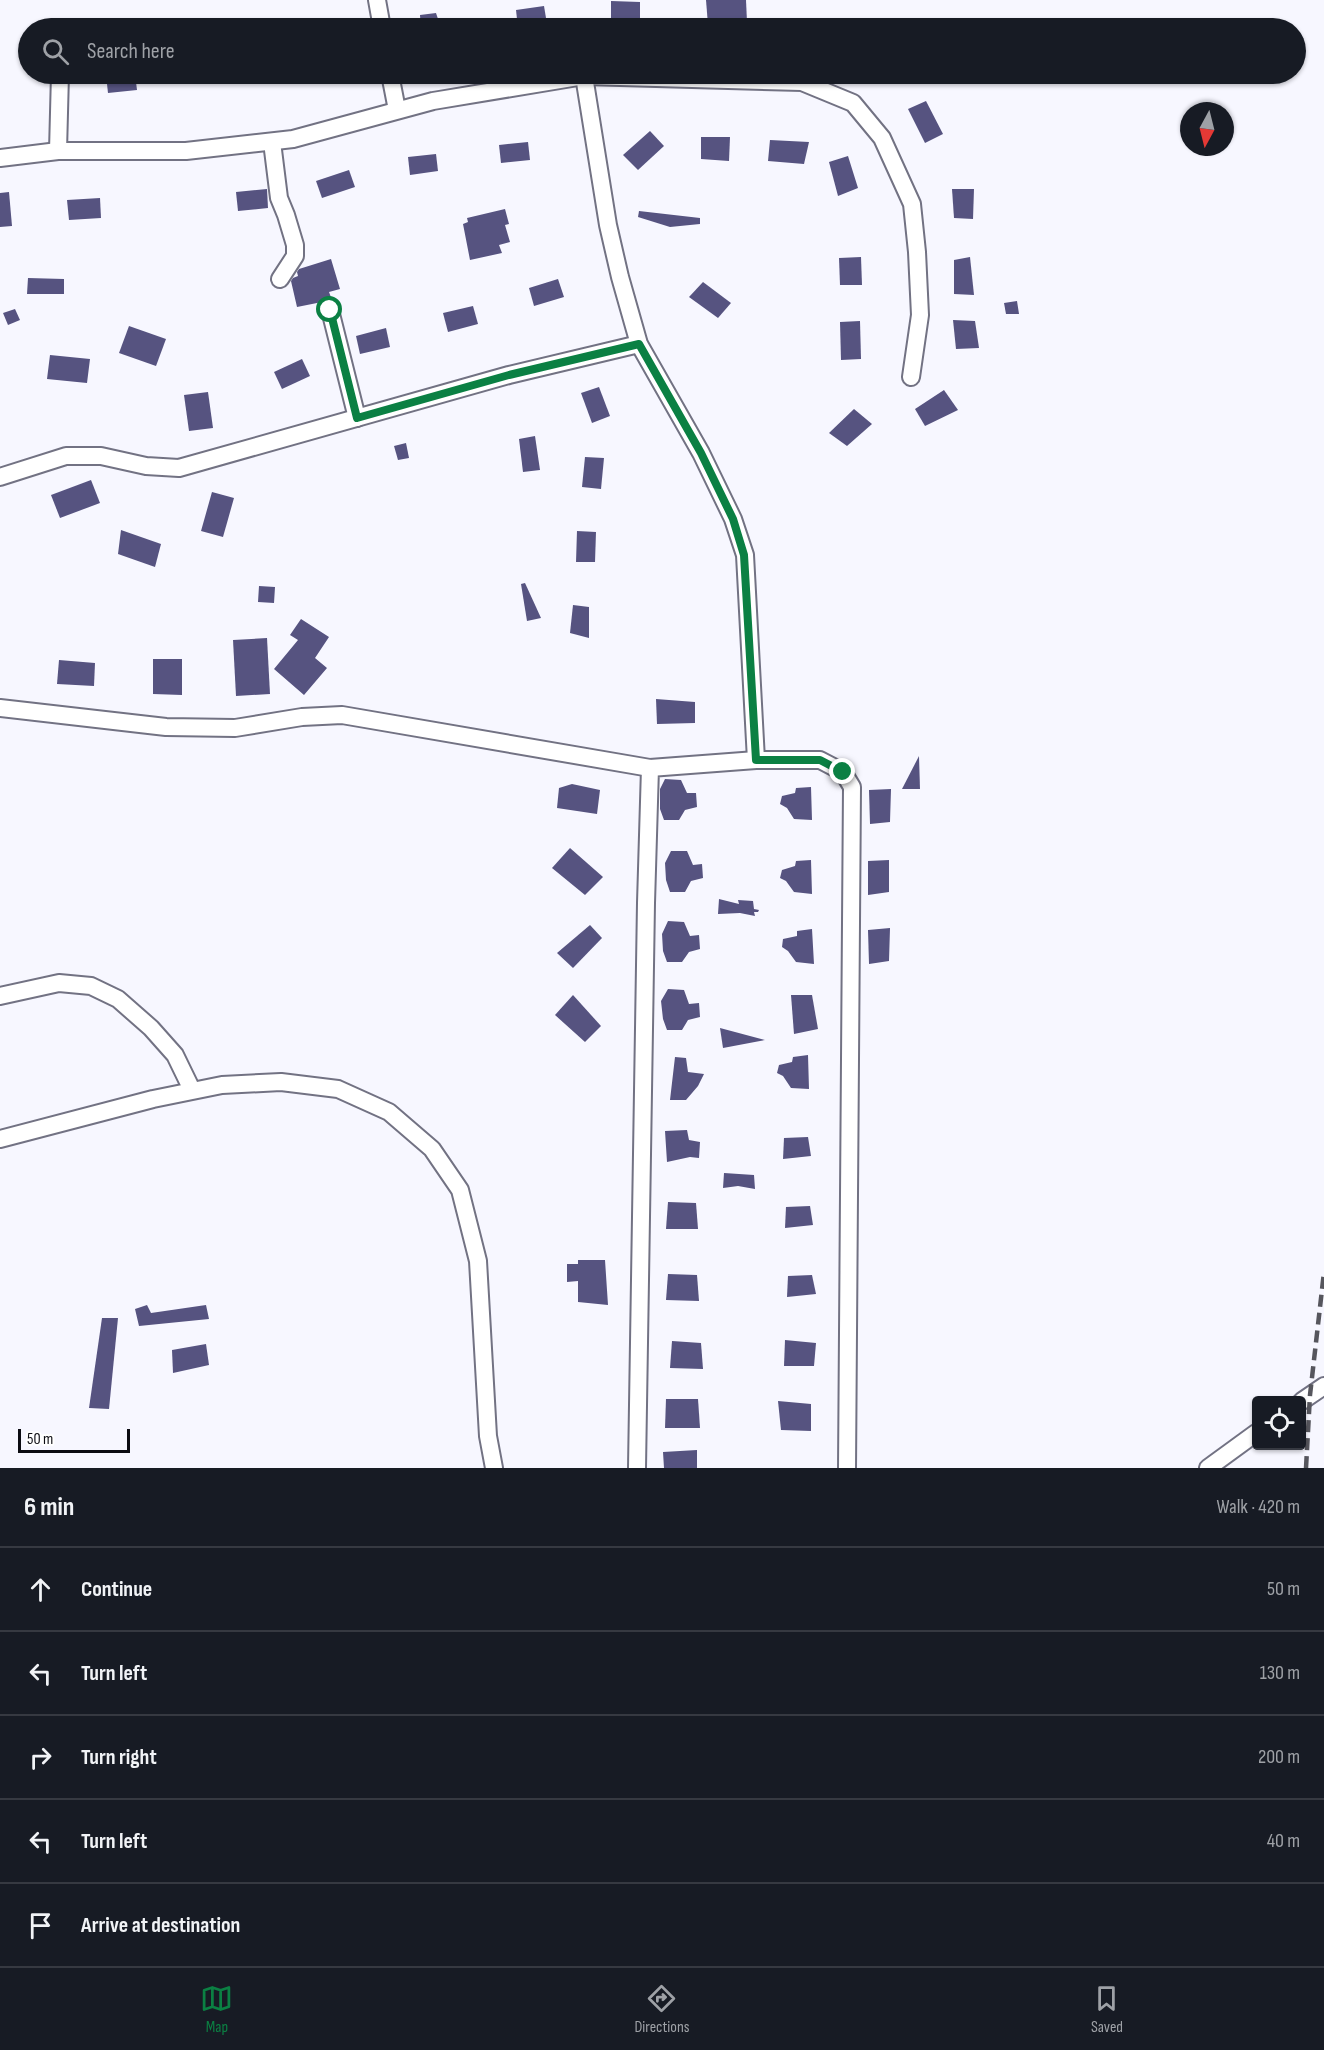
<!DOCTYPE html>
<html lang="en">
<head>
<meta charset="utf-8">
<style>
	body { margin:0; font-family:"Sofia Sans Condensed",sans-serif; background:#242831; color:#f1f3f6 }
	.controls { position:absolute; right:18px; bottom:18px; display:grid; overflow:hidden; border-radius:6px; box-shadow:0 2px 4px #0004 }
	.controls button { width:54px; height:54px; display:grid; place-items:center; padding:0; border:0; border-bottom:2px solid #363941; background:#171b24; color:#f1f3f6; font:30px sans-serif }
	.compass { position:absolute; left:1180px; top:102px; width:54px; height:54px; border-radius:50%; background:#171b24; box-shadow:0 2px 4px #0004; rotate:187deg }
	.scale { position:absolute; left:18px; bottom:15px; width:112px; box-sizing:border-box; padding-left:6px; border:3px solid #0c0c12; border-top:0; font-size:16px; line-height:21px; white-space:nowrap; color:#0c0c12; -webkit-text-stroke:4px #fff; paint-order:stroke }
	.stop { position:absolute; width:18px; height:18px; margin:-14px; border:4px solid #0b8043; border-radius:50%; background:#fff }
	.stop.end { background:#0b8043; border-color:#fff; box-shadow:0 2px 6px #0008 }
	.list { margin:0; padding:0; list-style:none }
	h2 { display:flex; justify-content:space-between; align-items:center; height:78px; margin:0; padding:0 24px; font-size:26px }
	h2 small { font-size:20px; font-weight:400; color:#9ea1a6 }
	.list li { display:grid; grid-template-columns:39px 1fr auto; gap:18px; align-items:center; box-sizing:border-box; height:84px; padding:0 24px; border-top:2px solid #363941 }
	.list b { display:block; font-size:22px; white-space:nowrap }
	.list em { font-size:20px; font-style:normal; color:#9ea1a6 }
	.icon { flex:none; width:33px; height:33px; fill:none; stroke:currentColor; stroke-width:2; stroke-linecap:round; stroke-linejoin:round }
	.map { position:relative; flex:none; width:1324px; height:1468px; overflow:hidden }
	.search { position:absolute; background:#171b24; box-shadow:0 2px 4px #0004; left:18px; right:18px; top:18px; height:66px; display:flex; align-items:center; gap:15px; box-sizing:border-box; padding:0 21px; border-radius:33px; color:#9ea1a6; font-size:22px }
	.sheet { height:498px; background:#171b24 }
	nav { display:flex; justify-content:space-around; align-items:center; box-sizing:border-box; height:84px; border-top:2px solid #363941; background:#171b24; font-size:16px; color:#9ea1a6 }
	nav a { display:grid; justify-items:center; gap:3px }
	nav .on { color:#0b8043 }
	.map>svg:first-child { display:block }
	.building { fill:#565380 }
	.lines { fill:none; stroke-linecap:round; stroke-linejoin:round }
	.minor-casing { stroke:#727283; stroke-width:20 }
	.minor { stroke:#fff; stroke-width:16 }
	.rail { stroke:#56565d; stroke-width:4.5; stroke-dasharray:12 6; stroke-linecap:butt }
	.route { stroke:#0b8043; stroke-width:8 }
</style>
</head>
<body>
<div class="map">
<svg width="1324" height="1468" viewBox="0 0 1324 1468">
	<rect width="100%" height="100%" fill="#f7f7ff"/>
	<g class="building">
		<polygon points="706,0 746,0 747,22 708,25"/>
		<polygon points="611,1 640,2 640,20 611,19"/>
		<polygon points="544,6 547,24 518,28 516,10"/>
		<polygon points="436,13 441,28 421,28 420,15"/>
		<polygon points="124,74 135,74 137,90 108,93 106,75"/>
		<polygon points="926,101 943,134 925,143 908,109"/>
		<polygon points="650,131 664,146 638,170 623,155"/>
		<polygon points="701,137 730,137 729,161 701,159"/>
		<polygon points="770,140 809,142 804,164 768,161"/>
		<polygon points="528,142 530,160 501,163 499,145"/>
		<polygon points="436,154 438,171 410,175 408,157"/>
		<polygon points="848,156 858,188 838,196 829,162"/>
		<polygon points="349,170 355,187 322,198 316,181"/>
		<polygon points="267,189 268,208 238,211 236,192"/>
		<polygon points="952,189 974,189 973,219 954,218"/>
		<polygon points="9,192 12,226 0,227 0,193"/>
		<polygon points="100,198 101,218 69,220 67,200"/>
		<polygon points="505,209 509,224 505,225 510,242 499,245 502,253 470,260 463,224 468,222 467,218"/>
		<polygon points="639,211 700,218 700,224 670,227 638,217"/>
		<polygon points="861,257 862,285 840,285 839,258"/>
		<polygon points="970,257 974,295 954,294 954,260"/>
		<polygon points="331,259 340,289 329,292 332,300 297,307 291,281 293,278 298,276 297,272 299,269"/>
		<polygon points="28,278 64,279 64,294 27,294"/>
		<polygon points="558,279 564,297 534,306 529,288"/>
		<polygon points="703,282 731,303 718,318 689,297"/>
		<polygon points="1017,301 1019,314 1006,314 1004,303"/>
		<polygon points="473,306 478,324 448,332 443,313"/>
		<polygon points="15,309 20,320 8,325 3,313"/>
		<polygon points="953,320 975,321 979,348 956,349"/>
		<polygon points="860,321 861,359 841,360 840,322"/>
		<polygon points="129,326 166,339 156,366 119,353"/>
		<polygon points="386,328 390,347 360,354 356,336"/>
		<polygon points="50,355 90,359 87,383 47,379"/>
		<polygon points="302,359 310,376 282,389 274,372"/>
		<polygon points="599,387 610,416 592,423 581,393"/>
		<polygon points="944,390 958,410 925,426 915,409"/>
		<polygon points="208,392 213,428 189,431 184,395"/>
		<polygon points="854,409 872,424 847,446 829,433"/>
		<polygon points="535,436 540,470 523,472 519,439"/>
		<polygon points="406,443 409,458 398,460 394,446"/>
		<polygon points="585,457 604,458 601,489 582,487"/>
		<polygon points="91,480 100,503 60,518 51,495"/>
		<polygon points="212,492 234,498 223,537 201,531"/>
		<polygon points="121,530 161,544 155,567 118,554"/>
		<polygon points="577,531 596,532 595,562 576,562"/>
		<polygon points="525,583 541,618 527,621 521,584"/>
		<polygon points="259,586 275,587 274,603 258,602"/>
		<polygon points="573,605 589,607 589,638 570,633"/>
		<polygon points="301,619 329,637 315,658 327,668 304,695 274,669 298,640 290,635"/>
		<polygon points="267,638 270,694 236,696 233,640"/>
		<polygon points="153,659 182,659 182,695 153,694"/>
		<polygon points="59,660 95,663 94,686 57,684"/>
		<polygon points="656,699 695,702 695,723 657,724"/>
		<polygon points="919,756 920,789 902,789"/>
		<polygon points="665,779 681,780 687,793 696,793 697,807 685,810 679,820 664,820 660,809 660,789"/>
		<polygon points="572,784 600,790 597,814 557,808 559,788"/>
		<polygon points="811,787 812,820 794,819 787,808 780,804 782,796 795,793 796,788"/>
		<polygon points="891,789 890,822 870,824 869,790"/>
		<polygon points="570,848 603,877 585,895 552,868"/>
		<polygon points="671,851 687,851 693,865 702,864 703,878 691,881 685,892 670,892 666,880 665,863"/>
		<polygon points="811,860 812,894 794,892 786,881 780,878 782,870 795,866 796,861"/>
		<polygon points="889,860 889,892 868,895 868,861"/>
		<polygon points="719,899 739,904 738,900 753,901 754,909 759,910 758,912 754,912 755,916 740,913 718,914"/>
		<polygon points="668,921 684,922 690,936 699,935 700,949 689,952 682,962 667,962 663,951 662,934"/>
		<polygon points="590,925 602,938 573,968 557,953"/>
		<polygon points="890,928 889,961 869,964 868,930"/>
		<polygon points="812,929 814,964 796,962 788,951 782,947 783,939 797,936 797,931"/>
		<polygon points="668,989 684,990 689,1004 699,1003 700,1017 688,1020 682,1030 667,1030 663,1019 661,1001"/>
		<polygon points="573,995 601,1026 585,1042 555,1015"/>
		<polygon points="791,995 812,995 818,1029 794,1034"/>
		<polygon points="720,1028 765,1040 723,1048"/>
		<polygon points="808,1055 809,1089 791,1088 783,1076 777,1073 779,1065 792,1062 793,1057"/>
		<polygon points="675,1057 686,1058 688,1072 704,1074 698,1086 686,1100 670,1100"/>
		<polygon points="687,1130 689,1140 700,1142 699,1158 690,1157 667,1162 665,1131"/>
		<polygon points="808,1137 811,1156 783,1159 784,1138"/>
		<polygon points="724,1173 754,1175 755,1189 738,1186 723,1188"/>
		<polygon points="668,1202 696,1203 698,1229 666,1229"/>
		<polygon points="810,1206 813,1225 785,1228 786,1207"/>
		<polygon points="578,1260 605,1260 608,1305 578,1302 578,1281 567,1282 567,1264 578,1264"/>
		<polygon points="668,1274 697,1275 699,1301 666,1300"/>
		<polygon points="812,1275 816,1294 787,1297 788,1276"/>
		<polygon points="147,1305 151,1313 206,1305 209,1319 139,1326 135,1309"/>
		<polygon points="102,1318 118,1318 109,1409 89,1408"/>
		<polygon points="785,1340 816,1343 814,1366 784,1366"/>
		<polygon points="672,1341 701,1343 703,1369 670,1368"/>
		<polygon points="206,1344 209,1365 173,1373 172,1350"/>
		<polygon points="666,1399 698,1399 700,1428 665,1428"/>
		<polygon points="778,1401 811,1404 811,1431 781,1430"/>
		<polygon points="697,1450 697,1468 664,1468 663,1452"/>
	</g>
	<g class="lines">
		<defs>
			<g id="minor">
				<polyline points="377,0 382,28"/>
				<polyline points="390,74 397,110"/>
				<polyline points="584,76 608,225 620,277 639,344 701,453 733,519 745,555 756,760"/>
				<polyline points="272,142 279,198 286,215 295,245 295,256 280,279"/>
				<polyline points="58,151 60,74"/>
				<polyline points="0,158 58,151 186,151 293,139 433,101 584,76 802,82 853,103 882,138 912,204 917,252 920,315 911,377"/>
				<polyline points="330,310 357,418"/>
				<polyline points="0,477 66,456 101,456 146,466 179,468 509,375 639,344"/>
				<polyline points="0,708 166,727 235,728 302,717 342,715 650,768"/>
				<polyline points="0,996 59,983 91,986 118,999 151,1028 175,1055 192,1090"/>
				<polyline points="0,1139 153,1099 222,1085 281,1082 338,1089 389,1112 432,1149 460,1190 478,1261 488,1436 494,1468"/>
				<polyline points="1302,1401 1324,1386"/>
				<polyline points="637,1468 646,903 650,768 756,760 820,760 843,772 852,787 847,1468"/>
				<polyline points="1208,1468 1256,1433"/>
			</g>
		</defs>
		<use href="#minor" class="minor-casing"/>
		<use href="#minor" class="minor"/>
		<polyline class="rail" points="1306,1468 1310,1395 1324,1272"/>
	</g>
	<g class="lines">
		<polyline class="route" points="330,310 357,418 509,375 639,344 701,453 733,519 744,555 756,760 820,760 843,772"/>
	</g>
</svg>
<div class="controls">
<button><svg class="icon" aria-label="locate" viewBox="0 0 24 24"><circle cx="12" cy="12" r="6"/><path d="M12 2v4M12 18v4M2 12h4M18 12h4"/></svg></button>
</div>
<svg class="compass" viewBox="-18 -18 36 36"><path d="M0-13l5 13h-10z" fill="#e53935"/><path d="M0 13l5-13h-10z" fill="#9ea1a6"/></svg>
<div class="scale">50 m</div>
<div class="stop" style="left:330px;top:310px"></div>
<div class="stop end" style="left:843px;top:772px"></div>
<div class="search"><svg class="icon" aria-label="search" viewBox="0 0 24 24"><circle cx="10" cy="10" r="6"/><path d="M15 15l6 6"/></svg>Search here</div>
</div>
<section class="sheet">
<h2>6 min<small>Walk · 420 m</small></h2>
<ul class="list">
<li><svg class="icon" aria-label="ahead" viewBox="0 0 24 24"><path d="M12 20V5M6 11l6-6 6 6"/></svg><div><b>Continue</b></div><em>50 m</em></li>
<li><svg class="icon" aria-label="left" viewBox="0 0 24 24"><path d="M17 20v-9H6M10 6l-5 5 5 5"/></svg><div><b>Turn left</b></div><em>130 m</em></li>
<li><svg class="icon" aria-label="right" viewBox="0 0 24 24"><path d="M7 20v-9h11M14 6l5 5-5 5"/></svg><div><b>Turn right</b></div><em>200 m</em></li>
<li><svg class="icon" aria-label="left" viewBox="0 0 24 24"><path d="M17 20v-9H6M10 6l-5 5 5 5"/></svg><div><b>Turn left</b></div><em>40 m</em></li>
<li><svg class="icon" aria-label="arrive" viewBox="0 0 24 24"><path d="M6 21V4h12l-3 4 3 4H6"/></svg><div><b>Arrive at destination</b></div></li>
</ul>
</section>
<nav>
<a class="on"><svg class="icon" aria-label="map" viewBox="0 0 24 24"><path d="M3 6l6-2 6 2 6-2v14l-6 2-6-2-6 2zM9 4v14M15 6v14"/></svg>Map</a>
<a><svg class="icon" aria-label="directions" viewBox="0 0 24 24"><path d="M12 3l9 9-9 9-9-9zM9 14v-3h6M13 9l2 2-2 2"/></svg>Directions</a>
<a><svg class="icon" aria-label="saved" viewBox="0 0 24 24"><path d="M7 4h10v16l-5-4-5 4z"/></svg>Saved</a>
</nav>
</body>
</html>
